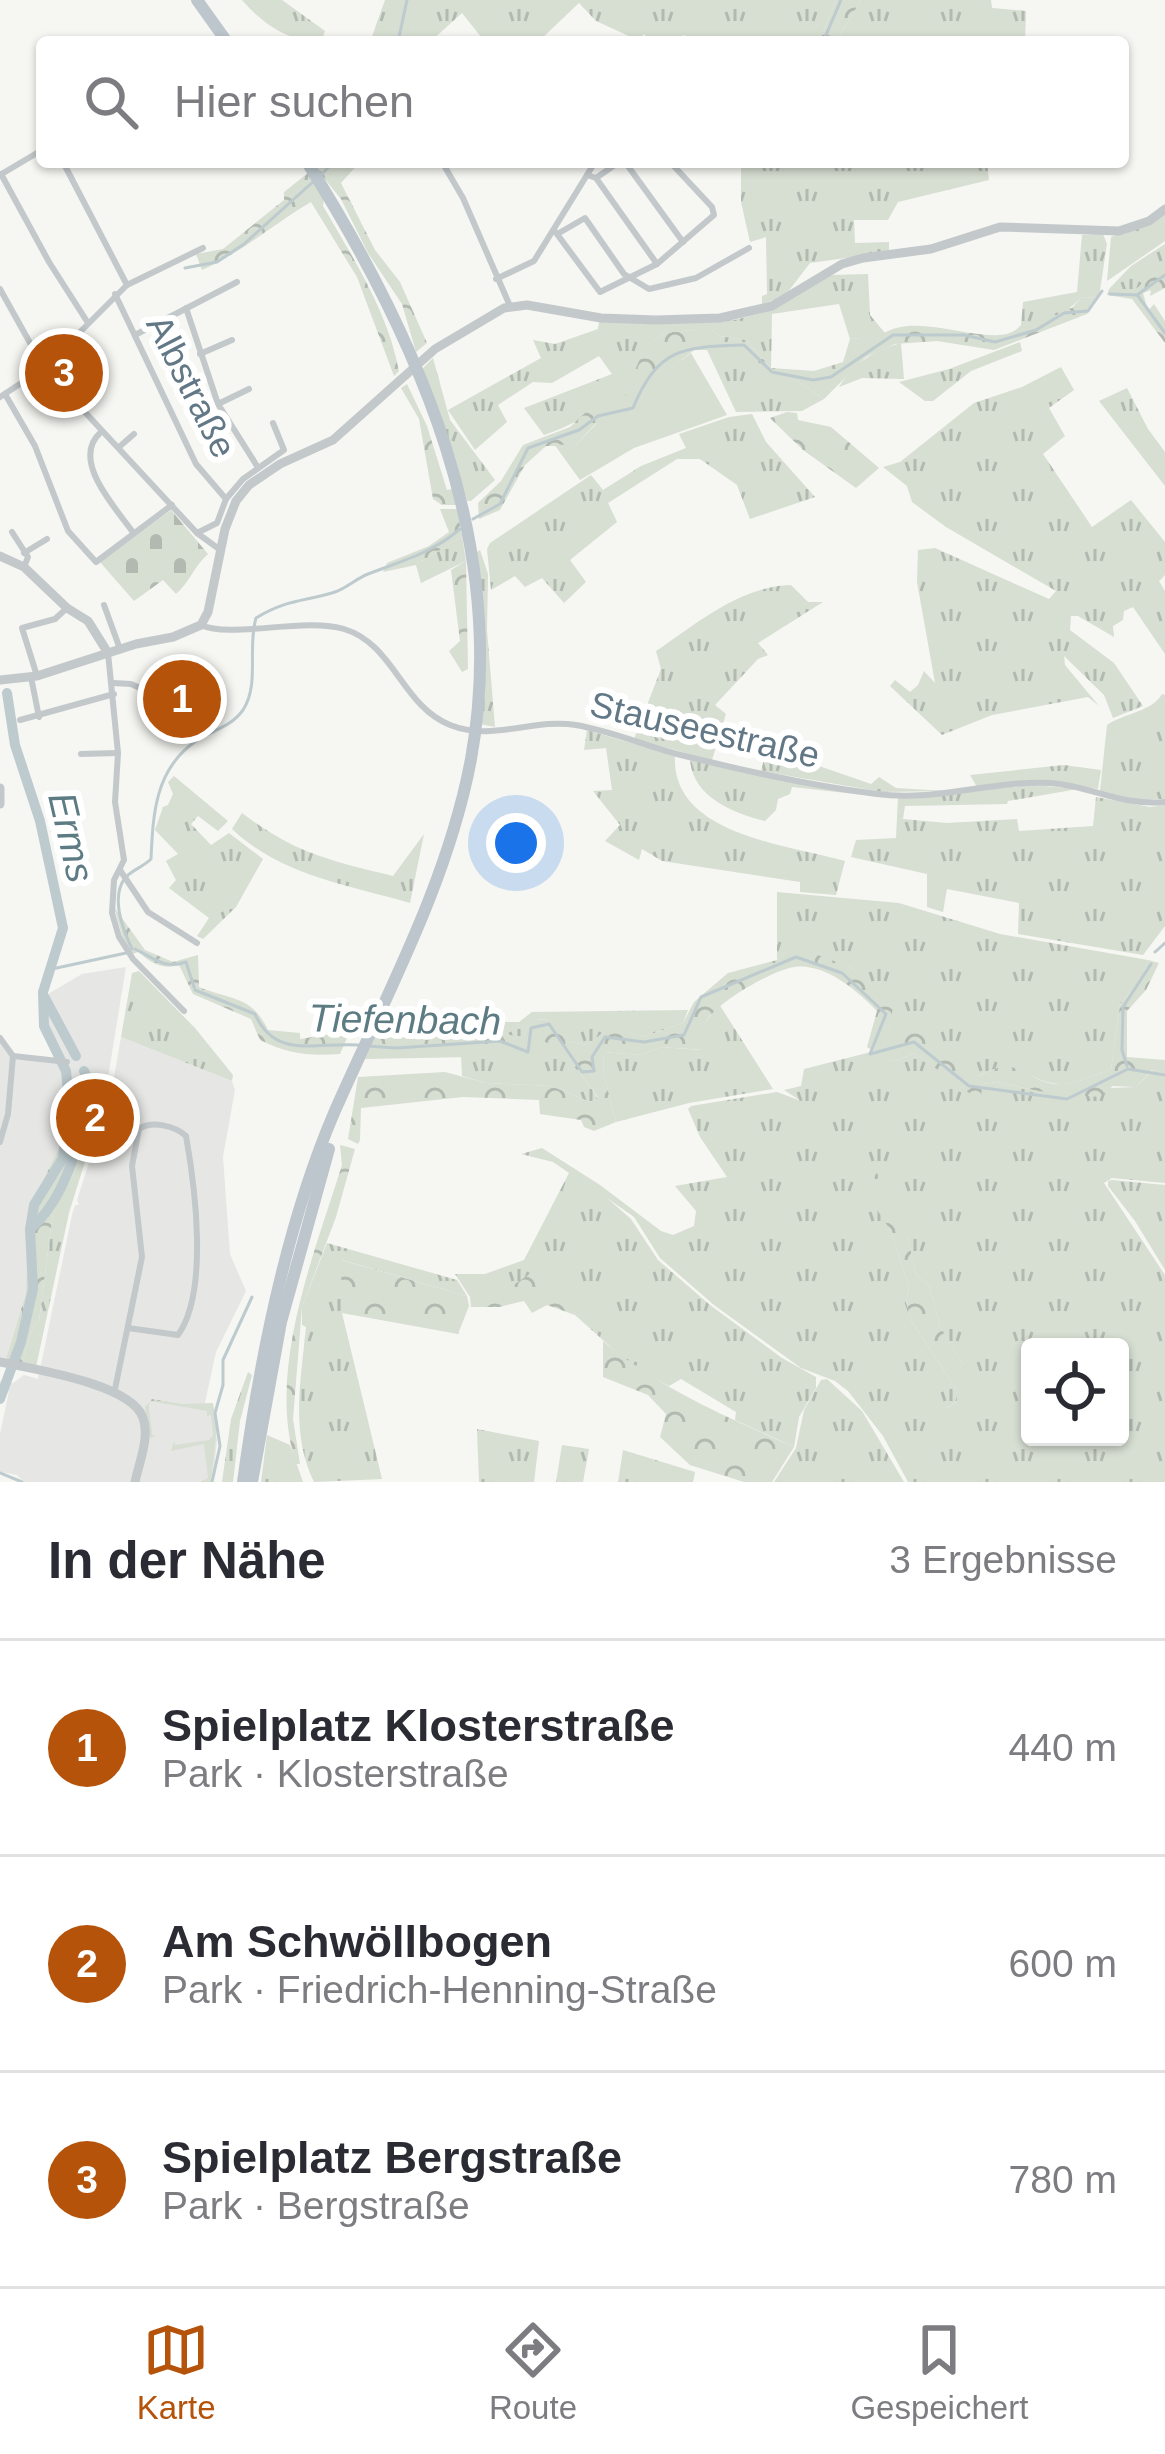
<!DOCTYPE html>
<html lang="de">
<head>
<meta charset="utf-8">
<style>
	body { margin:0; font-family:Arial,sans-serif; background:#f2f2f3; color:#2b2b33 }
	.controls { position:absolute; right:36px; bottom:36px; display:grid; overflow:hidden; border-radius:12px; box-shadow:0 3px 9px #0004 }
	.controls button { width:108px; height:108px; display:grid; place-items:center; padding:0; border:0; border-bottom:3px solid #e1e1e2; background:#fff; color:#2b2b33; font:60px sans-serif }
	.you { position:absolute; left:516px; top:843px; width:42px; height:42px; margin:-30px; border:9px solid #fff; border-radius:50%; background:#1a73e8; box-shadow:0 0 0 18px #1a73e833 }
	.badge { display:grid; place-items:center; width:78px; height:78px; border-radius:50%; background:#b45309; color:#fff; font-size:39px; font-weight:700 }
	.pin { position:absolute; translate:-50% -50%; border:6px solid #fff; box-shadow:0 3px 12px #0006 }
	.list { margin:0; padding:0; list-style:none }
	h2 { display:flex; justify-content:space-between; align-items:center; height:156px; margin:0; padding:0 48px; font-size:51px }
	h2 small { font-size:39px; font-weight:400; color:#7c7c81 }
	.list li { display:grid; grid-template-columns:78px 1fr auto; gap:36px; align-items:center; box-sizing:border-box; height:216px; padding:0 48px; border-top:3px solid #e1e1e2 }
	.list b { display:block; font-size:45px; white-space:nowrap }
	.list p { margin:0; font-size:39px; white-space:nowrap; color:#7c7c81 }
	.list em { font-size:39px; font-style:normal; color:#7c7c81 }
	.icon { flex:none; width:66px; height:66px; fill:none; stroke:currentColor; stroke-width:2; stroke-linecap:round; stroke-linejoin:round }
	.map { position:relative; flex:none; width:1165px; height:1482px; overflow:hidden }
	.search { position:absolute; background:#fff; box-shadow:0 3px 9px #0004; left:36px; right:36px; top:36px; height:132px; display:flex; align-items:center; gap:30px; box-sizing:border-box; padding:0 42px; border-radius:12px; color:#7c7c81; font-size:45px }
	.sheet { height:804px; background:#fff }
	nav { display:flex; justify-content:space-around; align-items:center; box-sizing:border-box; height:168px; border-top:3px solid #e1e1e2; background:#fff; font-size:33px; color:#7c7c81 }
	nav a { display:grid; justify-items:center; gap:6px }
	nav .on { color:#b45309 }
	.map>svg:first-child { display:block }
	.built { fill:#e6e7e5 }
	.grass { fill:url(#grass-tufts); fill-rule:evenodd }
	.forest { fill:url(#forest-crowns) }
	.cemetery { fill:url(#cemetery-stones) }
	.garden { fill:#d7ded2 }
	.lines { fill:none; stroke-linecap:round; stroke-linejoin:round }
	.stream { stroke:#bdcbcf; stroke-width:3 }
	.river { stroke:#bdcbcf; stroke-width:10 }
	.minor { stroke:#c3c8cb; stroke-width:6 }
	.tertiary { stroke:#c3c8cb; stroke-width:9 }
	.primary { stroke:#bcc6cc; stroke-width:12 }
	.labels { text-anchor:middle; stroke-width:12; stroke-linejoin:round; paint-order:stroke }
	.street-label { font-size:36px; fill:#627886; stroke:#fff }
	.water-label { font-size:39px; font-style:italic; fill:#5d7b83; stroke:#fff }
</style>
</head>
<body>
<div class="map">
<svg width="1165" height="1482" viewBox="0 0 1165 1482">
	<defs>
		<pattern id="grass-tufts" width="24" height="20" patternUnits="userSpaceOnUse" patternTransform="scale(3)"><rect width="24" height="20" fill="#d7ded2"/><path d="M3 7l-1-3M5 7V3M7 7l1-3M15 17l-1-3M17 17v-4M19 17l1-3" fill="none" stroke="#b2b9b0"/></pattern>
		<pattern id="forest-crowns" width="20" height="18" patternUnits="userSpaceOnUse" patternTransform="scale(3)"><rect width="20" height="18" fill="#d7ded2"/><path d="M2 6a3 3 0 1 1 6 0M12 15a3 3 0 1 1 6 0" fill="none" stroke="#b2b9b0"/></pattern>
		<pattern id="cemetery-stones" width="16" height="16" patternUnits="userSpaceOnUse" patternTransform="scale(3)"><rect width="16" height="16" fill="#d7ded2"/><path d="M2 7V4a2 2 0 0 1 4 0v3zM10 15v-3a2 2 0 0 1 4 0v3z" fill="#b2b9b0"/></pattern>
	</defs>
	<rect width="100%" height="100%" fill="#f6f6f2"/>
	<g class="built">
		<polygon points="126,967 104,1102 100,1094 79,1125 66,1126 62,1142 28,1211 26,1293 6,1359 0,1358 0,1039 10,1054 61,1058 48,1032 48,994 82,974"/>
		<polygon points="121,1037 232,1081 235,1090 223,1157 230,1254 246,1291 216,1352 204,1407 213,1410 217,1440 213,1482 24,1482 17,1475 0,1472 0,1434 9,1391 0,1388 0,1381 13,1383 24,1375 38,1379 72,1215 75,1205 79,1205 77,1200 111,1095"/>
	</g>
	<g class="grass">
		<path d="M242,0H282L325,31L321,42C288,42 263,24 242,0Z"/>
		<polygon points="385,0 836,0 819,42 710,42 683,35 681,42 655,42 643,34 642,42 596,21 579,3 538,42 485,42 462,13 430,42 370,42"/>
		<polygon points="861,0 991,0 992,8 1026,11 1025,42 836,42"/>
		<polygon points="741,162 987,162 989,180 898,202 888,220 854,220 855,243 889,242 889,252 810,263 784,297 762,304 762,296 767,294 766,237 750,242 741,202"/>
		<polygon points="1165,212 1165,241 1107,281 1111,237"/>
		<path d="M1103,234L1107,244L1099,297L1081,298C1068,312 1041,326 1021,325L1023,302L1077,292L1082,235Z"/>
		<polygon points="1165,244 1165,272 1157,272 1136,289 1109,289 1131,266"/>
		<path d="M868,274L870,315L885,333L863,350L861,338L850,339L839,304L772,314L771,368L746,340L719,336L712,330C644,329 648,340 624,399C595,409 573,426 544,435L524,408L612,374L599,356L552,383L533,382L498,405L507,422L475,450L448,410L541,358L533,340L555,344L598,329L599,322L734,320L765,312L831,275Z"/>
		<polygon points="1020,342 1022,351 971,371 933,401 925,401 899,382 949,369"/>
		<path d="M901,343L904,379L862,378L839,387C854,363 874,350 901,343Z"/>
		<polygon points="749,349 771,377 797,381 824,399 802,411 736,412 707,350"/>
		<polygon points="433,358 450,420 495,480 471,501 467,501 422,369"/>
		<polygon points="1061,367 1074,390 1049,408 1065,436 1043,454 1092,527 1131,500 1165,542 1165,575 1159,581 1165,591 1165,654 1133,607 1124,611 1123,620 1113,626 1114,637 1078,616 1071,616 1070,630 1114,663 1143,706 1113,718 1104,695 1064,656 1065,665 1099,706 1088,697 992,715 942,735 890,686 895,680 910,692 918,685 924,671 935,683 917,582 918,550 935,548 1049,599 1056,591 946,527 912,502 907,486 883,467 900,462 974,403 1022,387"/>
		<polygon points="1127,388 1148,429 1165,452 1165,486 1099,401"/>
		<polygon points="752,414 766,442 815,497 750,519 737,485 700,459 677,459 608,503 617,522 570,560 586,582 564,603 542,578 525,587 515,576 491,590 487,549 490,543 591,475 603,490 641,466 686,448 679,434 729,417"/>
		<polygon points="462,536 466,561 421,583 416,565"/>
		<polygon points="480,550 488,574 487,630 495,727 480,724 481,593 477,552"/>
		<path d="M791,585L808,602H823L758,643L768,655L758,659L715,705L726,714L712,760L634,739L661,669L656,651C696,624 740,586 791,585Z"/>
		<path d="M1162,694L1165,695V799L1125,800L1100,791L1107,725C1124,713 1152,712 1162,694Z"/>
		<path d="M587,730L675,756C671,835 789,845 845,861L836,895L800,892V882L662,861L642,849L639,860L605,841L620,825L593,791L612,790L606,748L584,750Z"/>
		<polygon points="767,748 871,784 879,777 896,788 945,791 882,792 761,771"/>
		<path d="M690,760L882,797L792,787L790,794L778,799L776,810L765,821C733,813 693,797 690,760Z"/>
		<polygon points="1064,765 1101,770 1098,789 1053,781 977,787 970,775"/>
		<polygon points="174,776 228,821 218,831 198,816 191,824 211,845 229,833 263,859 236,907 203,939 197,936 209,918 169,888 176,880 166,861 178,854 155,830 163,807 168,805 173,794 168,782"/>
		<polygon points="1033,785 1078,789 1008,801 1007,804 905,806 903,819 947,823 1017,819 1019,831 1093,826 1096,797 1150,807 1165,805 1165,926 1143,955 1018,934 1019,903 947,889 943,912 927,907 927,874 851,857 856,840 896,838 898,797"/>
		<path d="M242,813C294,853 330,861 393,876L424,834L410,903C347,885 280,875 232,829Z"/>
		<path d="M777,892L899,903L1000,934L1148,960L1143,976L1120,1005L1111,1069C1097,1074 1079,1083 1064,1084C1030,1086 1017,1053 979,1076L889,1029L893,1002L850,967L788,950L777,960Z"/>
		<polygon points="139,971 195,1028 233,1075 232,1081 121,1037 132,973"/>
		<polygon points="719,1004 773,1089 689,1103 616,1122 604,1075 603,1052 641,1055 661,1047 701,1050 703,1026"/>
		<polygon points="688,1010 683,1023 643,1037 610,1028 587,1045 570,1042 552,1020 532,1019 523,1037 482,1032 476,1039 378,1031 381,1023 519,1022 532,1012"/>
		<path d="M536,1037C555,1041 589,1081 598,1099L590,1102L551,1086L486,1083L462,1076L461,1055H481Z"/>
		<path d="M875,1051L893,1062L915,1053L980,1099L983,1084L997,1082L1038,1091L1136,1087L1153,1070L1165,1074V1183L1112,1178L1104,1183L1165,1275V1482H908L883,1436L848,1391L835,1381L801,1368L714,1305L660,1258L634,1217L607,1198L631,1219L658,1260L710,1305L782,1358L816,1377V1388L799,1417L794,1447L735,1420L736,1412L681,1379L669,1386L633,1367L575,1315L571,1292L470,1297L455,1274H485L524,1260L569,1173L597,1192L553,1162L521,1154L542,1148L600,1185L661,1231L673,1235L694,1226L696,1211L675,1186L727,1177L700,1137L688,1109L691,1106L777,1092L801,1101L784,1090L801,1086L804,1069ZM868,1191L893,1213L907,1237L917,1275L930,1287L940,1327L979,1391L944,1419L945,1409L958,1401L956,1389L912,1322L906,1302L909,1287L891,1231ZM1030,1347H1120V1437H1030Z"/>
		<polygon points="85,1136 92,1139 69,1213 36,1367 22,1363 33,1327 39,1321 53,1212 77,1167"/>
		<polygon points="1112,1180 1165,1185 1165,1270 1135,1221 1108,1186 1108,1181"/>
		<path d="M327,1243L457,1280L467,1296L342,1260V1313L382,1479L314,1482C290,1433 301,1380 306,1327L302,1325V1307Z"/>
		<polygon points="248,1372 252,1375 240,1421 233,1482 222,1482 231,1419"/>
		<polygon points="827,1379 862,1411 904,1482 774,1482 796,1448 804,1410 821,1380"/>
		<path d="M152,1399L182,1404L213,1403L217,1427L211,1482H200L208,1478L204,1444L171,1451L174,1441L175,1445L209,1440L213,1435L211,1415L207,1416V1411L150,1401C147,1409 152,1422 152,1435L156,1436L150,1438L145,1407Z"/>
		<polygon points="477,1429 539,1441 534,1482 479,1482"/>
		<polygon points="267,1435 290,1445 303,1482 261,1482"/>
		<polygon points="562,1445 589,1449 583,1482 556,1482"/>
		<polygon points="623,1450 695,1472 693,1482 618,1482"/>
	</g>
	<g class="forest">
		<polygon points="836,0 861,0 836,42 819,42"/>
		<polygon points="323,162 360,162 341,183 375,250 400,282 427,343 416,352 402,304 368,253 341,199 316,168"/>
		<path d="M308,173L324,198L323,206C353,258 388,312 399,371L394,376L357,277L311,202C273,224 243,252 202,270L196,254L223,249L284,200V192Z"/>
		<polygon points="1157,272 1165,272 1165,288 1150,296 1151,290 1143,293 1148,311 1154,304 1165,321 1165,343 1132,299 1107,295 1109,289 1136,289"/>
		<path d="M1099,297L1087,314L994,350L937,341L895,344L866,357L824,399L797,381L771,378L749,350H694L655,381L627,418L596,423L575,446H546L525,465L500,510L479,519L478,503L501,481L523,445L570,427L586,412L607,401L624,398C648,340 644,329 712,330L719,336L746,340L771,368L814,371L843,362L850,339L861,338L864,349C871,343 879,335 888,331C928,312 999,353 1021,325C1041,326 1054,310 1072,308L1081,298Z"/>
		<polygon points="407,384 427,426 447,490 452,489 456,505 442,505 433,499 419,419 401,388"/>
		<polygon points="787,412 797,413 798,420 831,427 879,468 856,488 803,450 770,418"/>
		<polygon points="440,509 457,509 462,536 416,565 383,572 387,563 429,546 449,532"/>
		<polygon points="466,561 468,669 462,672 449,651 460,641 451,570"/>
		<path d="M114,907L145,950L173,962L198,955L199,987C233,1001 251,995 268,1030L300,1033V1039L350,1031L340,1054C309,1056 288,1054 260,1040L251,1019L193,994L179,965C161,970 152,963 138,952L133,954L124,942Z"/>
		<path d="M801,949L850,967L894,1002L889,1029L900,1033L913,1030L979,1076C1022,1051 1026,1086 1063,1084C1079,1083 1097,1074 1111,1069L1120,1005L1143,976L1148,960L1159,963L1146,990L1127,1011V1057L1165,1060V1074L1152,1070L1136,1087L1113,1086L1099,1097L1038,1091L997,1082L983,1084L980,1101L915,1053L893,1062L867,1047L877,1011C857,991 826,963 794,967C773,970 715,1003 706,1022C702,1030 704,1041 704,1050L661,1047L641,1055L603,1052L604,1075L616,1122L594,1131L584,1127L581,1120L540,1114L539,1100L463,1097L361,1108L360,1140L358,1144L348,1139L358,1077L445,1072L486,1083L551,1086L590,1102L598,1098C589,1081 554,1041 536,1038L534,1053L524,1056L365,1059L378,1031L476,1039L481,1032L523,1037L532,1019L553,1020L570,1042L587,1045L610,1027L643,1037L683,1023L694,1002L728,973L777,960L788,950Z"/>
		<polygon points="99,1081 104,1102 92,1139 85,1137 77,1167 53,1212 39,1321 33,1327 22,1363 6,1359 26,1293 28,1211 62,1142 66,1125 79,1124 84,1086"/>
		<path d="M340,1145L355,1149L336,1217L302,1307L293,1419L300,1464H296C266,1371 314,1255 342,1165Z"/>
		<polygon points="877,1173 907,1237 917,1275 930,1287 940,1327 980,1392 969,1412 944,1419 931,1408 937,1404 945,1409 957,1402 956,1389 912,1322 906,1302 909,1287 891,1231 862,1187"/>
		<polygon points="341,1260 467,1296 469,1306 458,1334 342,1313"/>
		<polygon points="533,1272 572,1292 575,1315 547,1305 532,1313 524,1301 499,1307 471,1307 470,1297 501,1293"/>
		<path d="M603,1341C660,1389 727,1417 794,1447L772,1482H744L690,1465L660,1437L666,1414L648,1395L603,1377Z"/>
	</g>
	<path class="cemetery" d="M171,510L208,554C193,567 191,581 176,594L163,580L134,601L100,562Z"/>
	<polygon class="garden" points="691,353 727,415 634,448 580,480 554,444 575,446 596,424 595,415 607,409 627,418 655,380"/>
	<g class="lines">
		<g class="stream">
			<polyline points="398,42 407,0"/>
			<polyline points="823,42 841,0"/>
			<polyline points="322,174 333,162"/>
			<polyline points="185,268 217,262 244,244 315,180"/>
			<polyline points="1110,294 1137,295 1165,275"/>
			<polyline points="1138,296 1165,333"/>
			<path d="M473,519L500,504L528,448L579,430L598,416L633,408C658,347 684,347 744,345L772,372L813,380L831,377L893,335H964L995,342L1036,330L1064,313L1088,311L1102,291"/>
			<path d="M132,949C123,930 110,898 125,878C132,870 143,867 151,859C153,814 155,769 196,741C212,730 230,728 243,710C260,684 247,647 256,618C287,599 303,602 335,592C347,588 357,578 368,574C402,561 432,553 460,529"/>
			<path d="M135,949C153,957 163,970 186,962L195,990L255,1014C275,1060 317,1042 358,1045"/>
			<polyline points="1155,952 1165,943"/>
			<polyline points="52,969 126,953"/>
			<polyline points="367,1046 397,1048 500,1041 528,1052 531,1028 549,1024 582,1072 594,1071 592,1057 605,1037 644,1042 684,1035 701,997 796,957 842,973 886,1014 870,1054 914,1042 969,1086 1067,1099 1128,1069 1165,1075"/>
			<polyline points="1127,1066 1122,1050 1123,1007 1151,964"/>
			<polyline points="0,1473 22,1482"/>
			<polyline points="212,1482 220,1446 215,1413 223,1385 223,1360 252,1297"/>
		</g>
		<g class="river">
			<polyline points="45,998 76,1056"/>
			<polyline points="84,1071 86,1075"/>
			<path d="M30,1229C68,1197 78,1140 91,1095L90,1081"/>
			<polyline points="0,1399 21,1342 33,1289 30,1229 34,1205 63,1158 69,1102 66,1071 44,1026 43,992 63,928 40,821 15,745 7,693"/>
		</g>
		<g class="minor">
			<polyline points="63,162 127,285"/>
			<polyline points="442,162 463,198 510,306"/>
			<polyline points="625,162 683,242"/>
			<polyline points="1,174 49,262 88,323"/>
			<polyline points="0,175 42,150"/>
			<polyline points="587,175 596,178 657,264"/>
			<polyline points="596,178 619,162"/>
			<polyline points="554,230 600,292 657,264 714,215 712,207 670,162"/>
			<polyline points="559,233 585,218 624,274 649,289 696,278 749,248"/>
			<polyline points="496,279 534,261 595,162"/>
			<polyline points="0,289 44,368 197,533 219,549"/>
			<polyline points="115,294 196,464 226,499"/>
			<polyline points="186,308 218,404 257,466"/>
			<polyline points="135,335 237,282"/>
			<polyline points="72,340 102,370"/>
			<polyline points="200,354 232,340"/>
			<polyline points="5,394 35,446 68,531 96,562 172,505"/>
			<polyline points="0,397 44,368 127,285 203,248"/>
			<polyline points="218,404 249,389"/>
			<path d="M101,432C70,459 114,506 132,531"/>
			<polyline points="119,447 134,434"/>
			<polyline points="12,532 28,557 24,567"/>
			<polyline points="197,533 217,523 226,499 243,479 284,450 273,423"/>
			<polyline points="24,553 47,539"/>
			<polyline points="104,605 120,649"/>
			<path d="M201,625C230,639 304,617 344,629C394,644 402,706 450,725C493,742 532,718 576,725C611,731 646,746 681,755C745,771 812,786 877,794C936,802 992,780 1050,783C1092,786 1120,806 1165,802"/>
			<polyline points="108,653 118,753 115,802 124,860 114,880 112,913 119,937 133,959 184,1011"/>
			<polyline points="37,676 22,628 55,619 67,608"/>
			<polyline points="31,677 39,717"/>
			<polyline points="113,683 131,684 147,691 153,689 196,701"/>
			<polyline points="147,691 152,703"/>
			<polyline points="20,720 114,694"/>
			<polyline points="81,754 118,753"/>
			<polyline points="120,870 148,912 197,943"/>
			<polyline points="0,1038 13,1056 8,1114 0,1142"/>
			<polyline points="13,1056 67,1062"/>
			<path d="M115,1389L142,1257L132,1166L139,1129C152,1120 175,1126 186,1136C195,1186 209,1292 178,1335L128,1328"/>
		</g>
		<g class="tertiary">
			<polyline points="0,556 24,567 67,608 88,621 108,653"/>
			<polyline points="0,680 37,676 136,644 173,637 201,625 208,612 225,529 236,501 249,485 280,464 333,440 435,349 504,308 527,305 601,318 656,320 720,318 772,306 842,264 863,258 931,249 1000,227 1119,231 1149,221 1165,209"/>
			<polyline points="0,788 0,804"/>
			<path d="M0,1362C34,1369 132,1384 143,1418C150,1437 139,1463 135,1482"/>
		</g>
		<g class="primary">
			<polyline points="197,0 227,42"/>
			<path d="M243,1482C259,1364 287,1223 334,1113C384,999 448,883 471,759C510,545 419,340 307,162"/>
			<polyline points="252,1482 281,1322 329,1149"/>
		</g>
	</g>
	<g class="labels">
		<g class="street-label">
			<text transform="translate(192 386) rotate(63)" y="13">Albstraße</text>
			<text transform="translate(705 729) rotate(13)" y="13">Stauseestraße</text>
		</g>
		<g class="water-label">
			<text transform="translate(72 837) rotate(77)" y="14">Erms</text>
			<text transform="translate(405 1019) rotate(1)" y="14">Tiefenbach</text>
		</g>
	</g>
</svg>
<div class="controls">
<button><svg class="icon" aria-label="locate" viewBox="0 0 24 24"><circle cx="12" cy="12" r="6"/><path d="M12 2v4M12 18v4M2 12h4M18 12h4"/></svg></button>
</div>
<div class="you"></div>
<div class="pin badge" style="left:182px;top:699px">1</div>
<div class="pin badge" style="left:95px;top:1118px">2</div>
<div class="pin badge" style="left:64px;top:373px">3</div>
<div class="search"><svg class="icon" aria-label="search" viewBox="0 0 24 24"><circle cx="10" cy="10" r="6"/><path d="M15 15l6 6"/></svg>Hier suchen</div>
</div>
<section class="sheet">
<h2>In der Nähe<small>3 Ergebnisse</small></h2>
<ul class="list">
<li><span class="badge">1</span><div><b>Spielplatz Klosterstraße</b><p>Park · Klosterstraße</p></div><em>440 m</em></li>
<li><span class="badge">2</span><div><b>Am Schwöllbogen</b><p>Park · Friedrich-Henning-Straße</p></div><em>600 m</em></li>
<li><span class="badge">3</span><div><b>Spielplatz Bergstraße</b><p>Park · Bergstraße</p></div><em>780 m</em></li>
</ul>
</section>
<nav>
<a class="on"><svg class="icon" aria-label="map" viewBox="0 0 24 24"><path d="M3 6l6-2 6 2 6-2v14l-6 2-6-2-6 2zM9 4v14M15 6v14"/></svg>Karte</a>
<a><svg class="icon" aria-label="directions" viewBox="0 0 24 24"><path d="M12 3l9 9-9 9-9-9zM9 14v-3h6M13 9l2 2-2 2"/></svg>Route</a>
<a><svg class="icon" aria-label="saved" viewBox="0 0 24 24"><path d="M7 4h10v16l-5-4-5 4z"/></svg>Gespeichert</a>
</nav>
</body>
</html>
